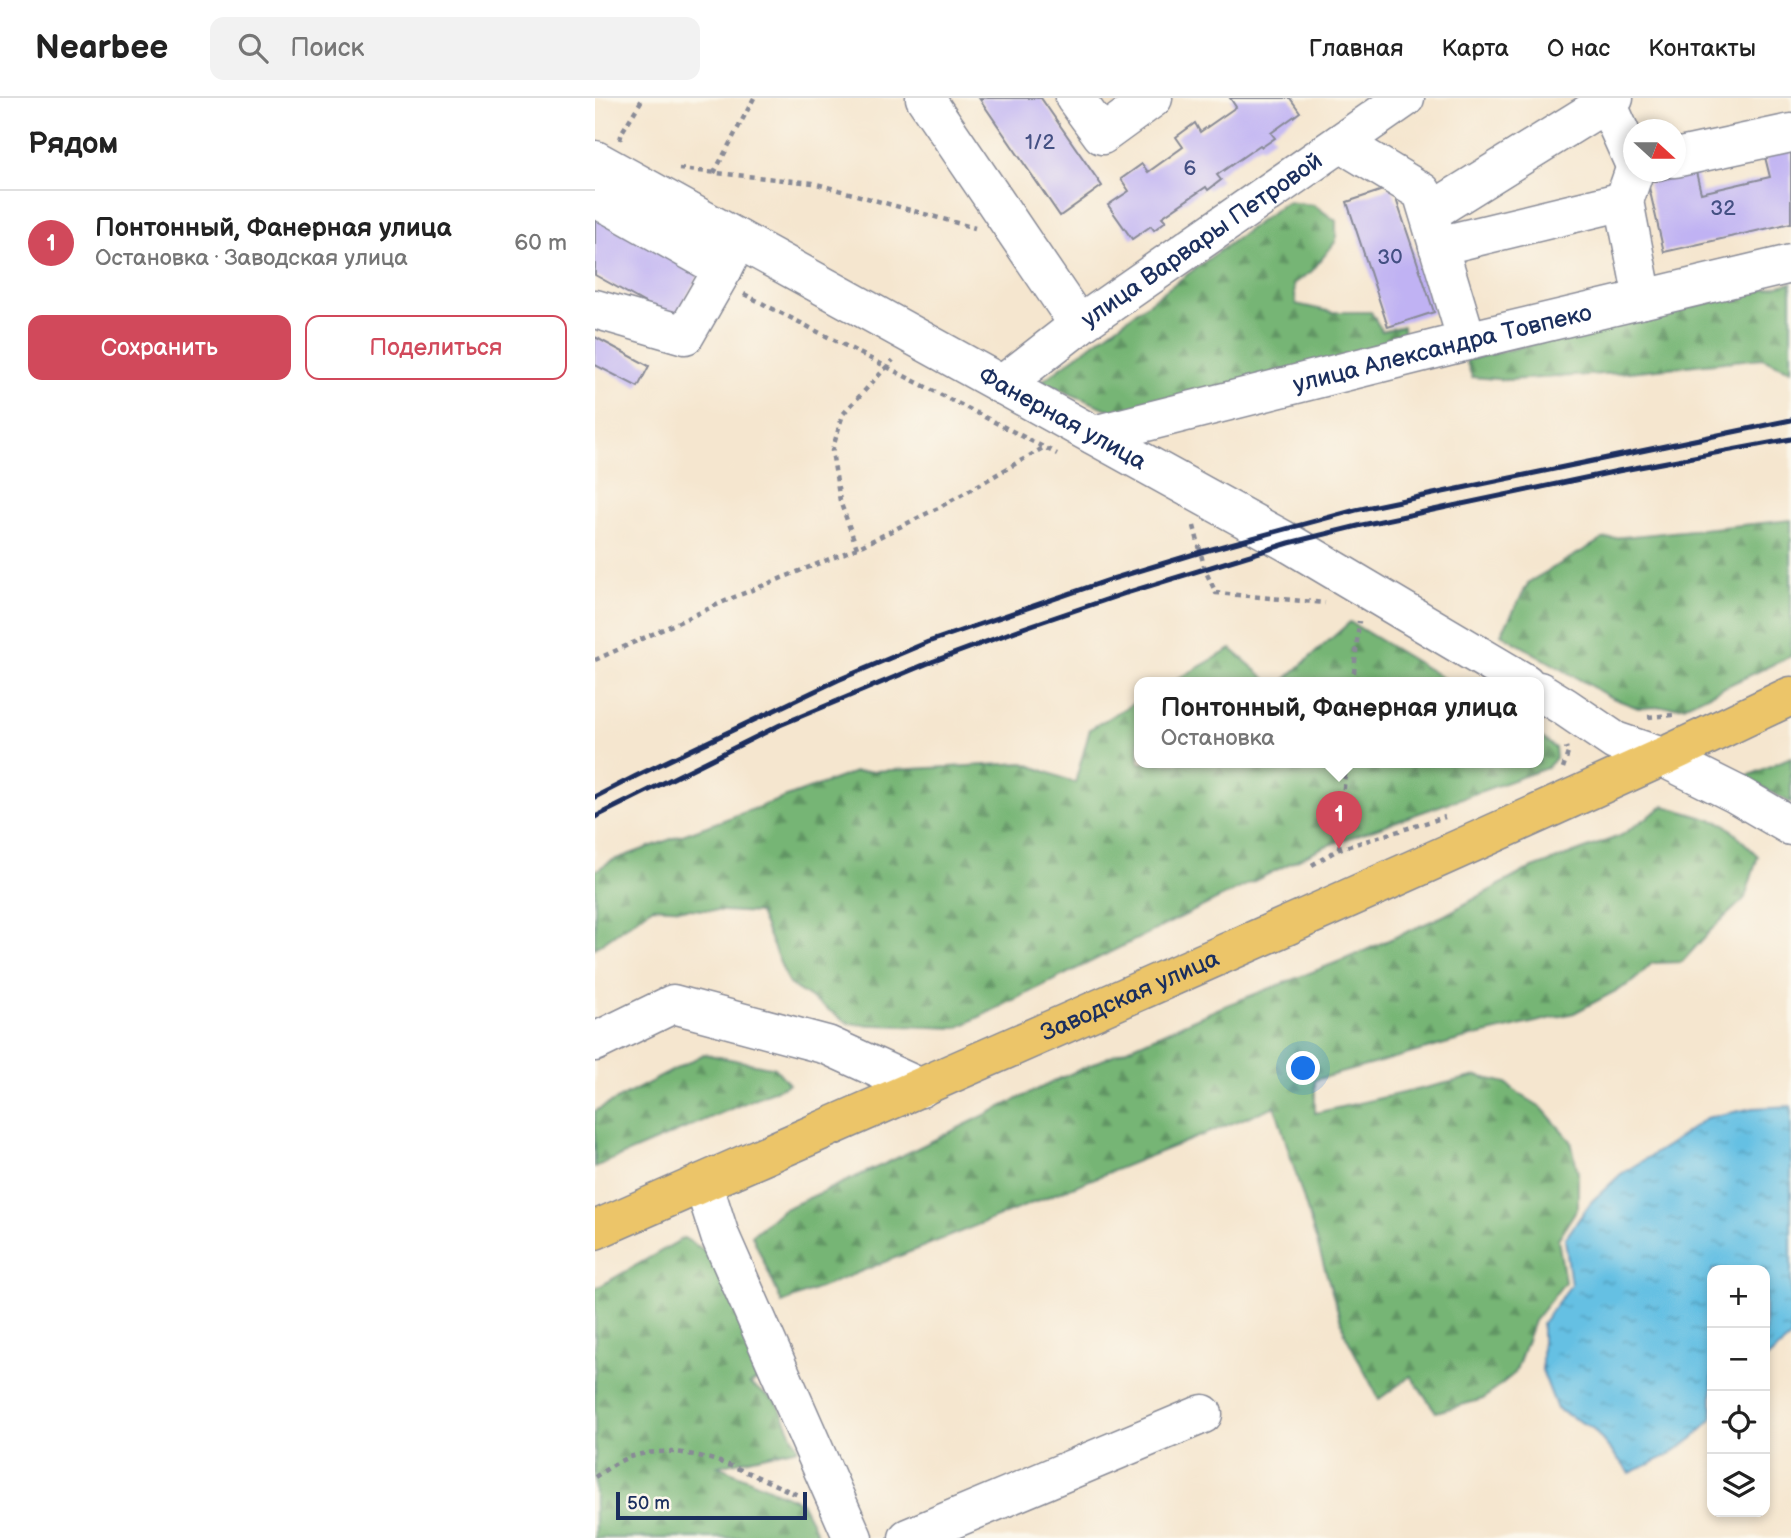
<!DOCTYPE html>
<html lang="ru">
<head>
<meta charset="utf-8">
<style>
	body { margin:0; font-family:"Balsamiq Sans",sans-serif; background:#f2f2f2; color:#222 }
	.controls { position:absolute; right:21px; bottom:21px; display:grid; overflow:hidden; border-radius:14px; box-shadow:0 4px 10px #0003 }
	.controls button { width:63px; height:63px; display:grid; place-items:center; padding:0; border:0; border-bottom:2px solid #e0e0e0; background:#fff; color:#222; font:35px sans-serif }
	.compass { position:absolute; left:1028px; top:21px; width:63px; height:63px; border-radius:50%; background:#fff; box-shadow:0 4px 10px #0003; rotate:111deg }
	.scale { position:absolute; left:21px; bottom:18px; width:191px; box-sizing:border-box; padding-left:7px; border:4px solid #1b2f5e; border-top:0; font-size:19px; line-height:24px; white-space:nowrap; color:#1b2f5e; -webkit-text-stroke:5px #fbf7ec; paint-order:stroke }
	.you { position:absolute; left:709px; top:971px; width:24px; height:24px; margin:-18px; border:5px solid #fff; border-radius:50%; background:#1a73e8; box-shadow:0 0 0 10px #1a73e833 }
	.badge { display:grid; place-items:center; width:46px; height:46px; border-radius:50%; background:#d1495b; color:#fff; font-size:23px; font-weight:700 }
	.pin { position:absolute; translate:-50% -58px; filter:drop-shadow(0 2px 4px #0008) }
	.pin::after { content:''; position:absolute; top:37px; width:24px; height:21px; background:inherit; clip-path:polygon(0 0,100% 0,50% 100%) }
	.popup { position:absolute; left:539px; top:579px; width:410px; height:91px; box-sizing:border-box; display:grid; place-content:center; border-radius:14px; background:#fff; filter:drop-shadow(0 2px 5px #0005); font-size:23px; white-space:nowrap; color:#767676 }
	.popup b { font-size:26px; color:#222 }
	.popup::after { content:''; position:absolute; left:50%; top:100%; margin-left:-14px; border:14px solid transparent; border-top-color:#fff }
	.list { margin:0; padding:0; list-style:none }
	h2 { display:flex; justify-content:space-between; align-items:center; height:91px; margin:0; padding:0 28px; font-size:30px }
	h2 small { font-size:23px; font-weight:400; color:#767676 }
	.list li { display:grid; grid-template-columns:46px 1fr auto; gap:21px; align-items:center; box-sizing:border-box; height:105px; padding:0 28px; border-top:2px solid #e0e0e0 }
	.list b { display:block; font-size:26px; white-space:nowrap }
	.list p { margin:0; font-size:23px; white-space:nowrap; color:#767676 }
	.list em { font-size:23px; font-style:normal; color:#767676 }
	.actions { display:flex; gap:14px; padding:21px 28px }
	.actions a { flex:1; padding:16px 0; border:2px solid #d1495b; border-radius:14px; text-align:center; font-size:24px; color:#d1495b }
	.actions .main { background:#d1495b; color:#fff }
	.icon { flex:none; width:38px; height:38px; fill:none; stroke:currentColor; stroke-width:2; stroke-linecap:round; stroke-linejoin:round }
	.map { position:relative; flex:none; width:1196px; height:1440px; overflow:hidden }
	header { display:flex; align-items:center; gap:42px; box-sizing:border-box; height:98px; padding:0 35px; background:#fff; border-bottom:2px solid #e0e0e0 }
	header strong { font-size:33px }
	nav { display:flex; gap:38px; margin-inline-start:auto; font-size:24px }
	.search { width:490px; height:63px; background:#f2f2f2; display:flex; align-items:center; gap:18px; box-sizing:border-box; padding:0 24px; border-radius:14px; color:#767676; font-size:26px }
	main { display:flex }
	aside { flex:1; background:#fff }
	.map>svg:first-child { display:block }
	.forest { fill:url(#forest-firs); stroke:#48726a; stroke-width:2 }
	.water { fill:url(#water-ripples); stroke:#4078a0; stroke-width:2 }
	.building { fill:#c0b2f3 }
	.lines { fill:none; stroke-linecap:round; stroke-linejoin:round }
	.minor-casing { stroke:#888a96; stroke-width:41 }
	.major-casing { stroke:#888a96; stroke-width:41 }
	.path { stroke:#888a96; stroke-width:4.5; stroke-dasharray:5 5; stroke-linecap:butt }
	.minor { stroke:#fff; stroke-width:38 }
	.major { stroke:#ecc569; stroke-width:38 }
	.rail { stroke:#1b2f5e; stroke-width:5 }
	.labels { text-anchor:middle; stroke-width:5; stroke-linejoin:round; paint-order:stroke }
	.number-label { font-size:21px; fill:#445083 }
	.street-label { font-size:24px; fill:#1b2f5e; stroke:#fbf7ec }
</style>
</head>
<body>
<header>
<strong>Nearbee</strong>
<div class="search"><svg class="icon" aria-label="search" viewBox="0 0 24 24"><circle cx="10" cy="10" r="6"/><path d="M15 15l6 6"/></svg>Поиск</div>
<nav><a>Главная</a><a>Карта</a><a>О нас</a><a>Контакты</a></nav>
</header>
<main>
<aside>
<h2>Рядом<small></small></h2>
<ul class="list">
<li><span class="badge">1</span><div><b>Понтонный, Фанерная улица</b><p>Остановка · Заводская улица</p></div><em>60 m</em></li>
</ul>
<div class="actions"><a class="main">Сохранить</a><a>Поделиться</a></div>
</aside>
<div class="map">
<svg width="1196" height="1440" viewBox="0 0 1196 1440">
	<defs>
		<pattern id="forest-firs" width="22" height="20" patternUnits="userSpaceOnUse" patternTransform="scale(1.75)"><rect width="22" height="20" fill="#76b575"/><path d="M5 1l3.5 6h-7zM16 11l3.5 6h-7z" fill="#609463"/></pattern>
		<pattern id="water-ripples" width="26" height="14" patternUnits="userSpaceOnUse" patternTransform="scale(1.75)"><rect width="26" height="14" fill="#65c0e3"/><path d="M2 4q2-2 4 0t4 0M15 11q2-2 4 0t4 0" fill="none" stroke="#529cbb"/></pattern>
	</defs>
	<rect width="100%" height="100%" fill="#fbf7ec"/>
	<filter id="ink" filterUnits="userSpaceOnUse"><feTurbulence type="fractalNoise" baseFrequency=".0143" numOctaves="2"/><feDisplacementMap in="SourceGraphic" scale="14" xChannelSelector="R" yChannelSelector="G"/><feConvolveMatrix kernelMatrix="1 2 1 2 8 2 1 2 1" color-interpolation-filters="sRGB"/></filter>
	<filter id="wash" filterUnits="userSpaceOnUse"><feTurbulence type="fractalNoise" baseFrequency=".00686" numOctaves="4" result="noise"/><feDisplacementMap in="SourceGraphic" scale="28" xChannelSelector="R" yChannelSelector="G"/><feGaussianBlur stdDeviation="1.57" result="paint"/><feColorMatrix in="noise" values="0 0 0 0 0 0 0 0 0 0 0 0 0 0 0 0 0 1.4 0 .05"/><feComposite in="paint" operator="in"/></filter>
	<g filter="url(#wash)">
		<rect width="100%" height="100%" fill="#f5e6cf"/>
		<g class="forest">
			<polygon points="691,104 719,107 741,123 741,143 717,173 699,186 701,206 737,214 776,214 787,233 808,228 809,245 537,321 446,284"/>
			<polygon points="1196,185 1196,272 1167,260 1024,275 913,282 877,279 871,262"/>
			<polygon points="1196,422 1196,558 1089,608 1043,610 1015,599 906,536 934,484 1008,441"/>
			<polygon points="755,524 856,585 686,585"/>
			<polygon points="636,551 676,585 576,585"/>
			<polygon points="544,602 544,665 944,665 944,637 960,650 961,660 952,670 728,749 362,930 255,926 194,886 164,815 58,809 0,850 0,773 16,763 260,674 429,665 480,685 495,631"/>
			<polygon points="1196,659 1196,705 1150,679"/>
			<polygon points="1069,708 1130,726 1163,758 1150,800 1115,833 1087,864 1057,865 1038,884 979,915 868,941 720,982 720,1015 882,978 911,985 923,995 946,1009 976,1043 983,1075 983,1109 963,1141 970,1184 939,1223 920,1275 888,1301 841,1314 816,1278 784,1301 750,1236 680,1008 187,1205 157,1137 187,1112 296,1063 466,980 627,909 753,860 850,817 930,773 1025,738"/>
			<polygon points="109,956 180,970 194,986 0,1069 0,1013"/>
			<polygon points="89,1140 131,1165 173,1276 155,1286 182,1304 203,1350 123,1368 206,1404 225,1440 0,1440 0,1191"/>
		</g>
		<polygon class="water" points="1196,1008 1196,1240 1170,1262 1170,1172 1117,1172 1117,1321 1097,1341 1072,1358 1035,1375 997,1330 962,1311 947,1272 947,1225 976,1187 970,1141 996,1104 1026,1076 1075,1046 1111,1020 1158,1010"/>
		<g id="blocks">
			<g class="building">
				<polygon points="384,0 446,0 507,88 465,118"/>
				<polygon points="635,0 695,0 705,14 676,35 680,40 667,49 665,47 622,77 626,82 613,92 611,89 567,119 571,123 559,132 556,128 537,141 513,107 534,93 526,81 547,66 553,74 588,49 581,39 600,25 605,34 641,9"/>
				<polygon points="1196,49 1196,125 1069,154 1053,85 1101,74 1106,95 1175,79 1169,55"/>
				<polygon points="797,89 839,214 793,229 752,104"/>
				<polygon points="0,115 105,174 79,221 0,177"/>
				<polygon points="0,239 54,268 43,289 0,267"/>
			</g>
		</g>
	</g>
	<g filter="url(#ink)">
		<use href="#blocks" fill-opacity="0" stroke="#888a96" stroke-width="2"/>
		<g class="lines">
			<defs>
				<g id="minor">
					<polyline points="330,0 484,227"/>
					<polyline points="480,0 507,37 558,0"/>
					<polyline points="1012,5 1038,63"/>
					<polyline points="746,45 827,94 872,243"/>
					<polyline points="1080,60 1196,35"/>
					<path id="s1" d="M0,62L694,445L930,585"/>
					<polyline points="1039,74 1029,103 1048,201"/>
					<polyline points="0,101 16,108 128,171"/>
					<polyline points="834,115 1019,0"/>
					<polyline points="843,148 1029,103"/>
					<polyline points="0,211 90,237 128,171 143,141"/>
					<path id="s2" d="M407,287L484,227L810,0"/>
					<path id="s3" d="M499,337L872,243L1196,166"/>
					<polyline points="944,593 970,609 1020,643 1067,659 1141,696 1196,728"/>
					<polyline points="0,944 78,906 232,947 326,990"/>
					<polyline points="108,1085 125,1138 258,1440"/>
					<polyline points="313,1440 608,1316"/>
				</g>
				<g id="major">
					<path id="s4" d="M0,1132C355,976 712,821 1065,660C1109,640 1152,618 1196,598"/>
				</g>
			</defs>
			<use href="#minor" class="minor-casing"/>
			<use href="#major" class="major-casing"/>
			<g class="path">
				<polyline points="25,42 27,34 48,0"/>
				<polyline points="84,71 218,85 380,130"/>
				<polyline points="119,75 159,0"/>
				<polyline points="149,196 462,356"/>
				<polyline points="599,428 610,472 621,495 730,505"/>
				<polyline points="262,450 245,403 237,353 248,316 298,262"/>
				<polyline points="0,562 137,500 262,450 345,409 448,350"/>
				<polyline points="758,585 764,523"/>
				<polyline points="1053,619 1079,617"/>
				<polyline points="968,670 973,655 971,649"/>
				<polyline points="744,751 751,665"/>
				<polyline points="717,767 744,751 850,719"/>
				<path d="M0,1379C12,1371 24,1362 38,1358C95,1342 152,1375 203,1397"/>
			</g>
			<use href="#minor" class="minor"/>
			<use href="#major" class="major"/>
			<g class="rail">
				<polyline points="0,699 41,678 243,582 333,544 517,481 606,454 761,412 1196,322"/>
				<polyline points="0,719 185,627 331,566 431,529 531,495 694,445 767,427 1023,373 1196,341"/>
			</g>
		</g>
	</g>
	<g class="labels">
		<g class="number-label">
			<text x="445" y="51">1/2</text>
			<text x="595" y="77">6</text>
			<text x="1128" y="117">32</text>
			<text x="795" y="166">30</text>
		</g>
		<g class="street-label">
			<text dy="8" stroke="none"><textPath href="#s2" startOffset="247">улица Варвары Петровой</textPath></text>
			<text dy="8" stroke="none"><textPath href="#s3" startOffset="359">улица Александра Товпеко</textPath></text>
			<text dy="8" stroke="none"><textPath href="#s1" startOffset="534">Фанерная улица</textPath></text>
			<text dy="8" stroke="none"><textPath href="#s4" startOffset="584">Заводская улица</textPath></text>
		</g>
	</g>
</svg>
<div class="controls">
<button>+</button>
<button>−</button>
<button><svg class="icon" aria-label="locate" viewBox="0 0 24 24"><circle cx="12" cy="12" r="6"/><path d="M12 2v4M12 18v4M2 12h4M18 12h4"/></svg></button>
<button><svg class="icon" aria-label="layers" viewBox="0 0 24 24"><path d="M12 4l9 5-9 5-9-5zM3 14l9 5 9-5"/></svg></button>
</div>
<svg class="compass" viewBox="-18 -18 36 36"><path d="M0-13l5 13h-10z" fill="#e53935"/><path d="M0 13l5-13h-10z" fill="#767676"/></svg>
<div class="scale">50 m</div>
<div class="you"></div>
<div class="pin badge" style="left:744px;top:751px">1</div>
<div class="popup"><b>Понтонный, Фанерная улица</b>Остановка</div>
</div>
</main>
</body>
</html>
